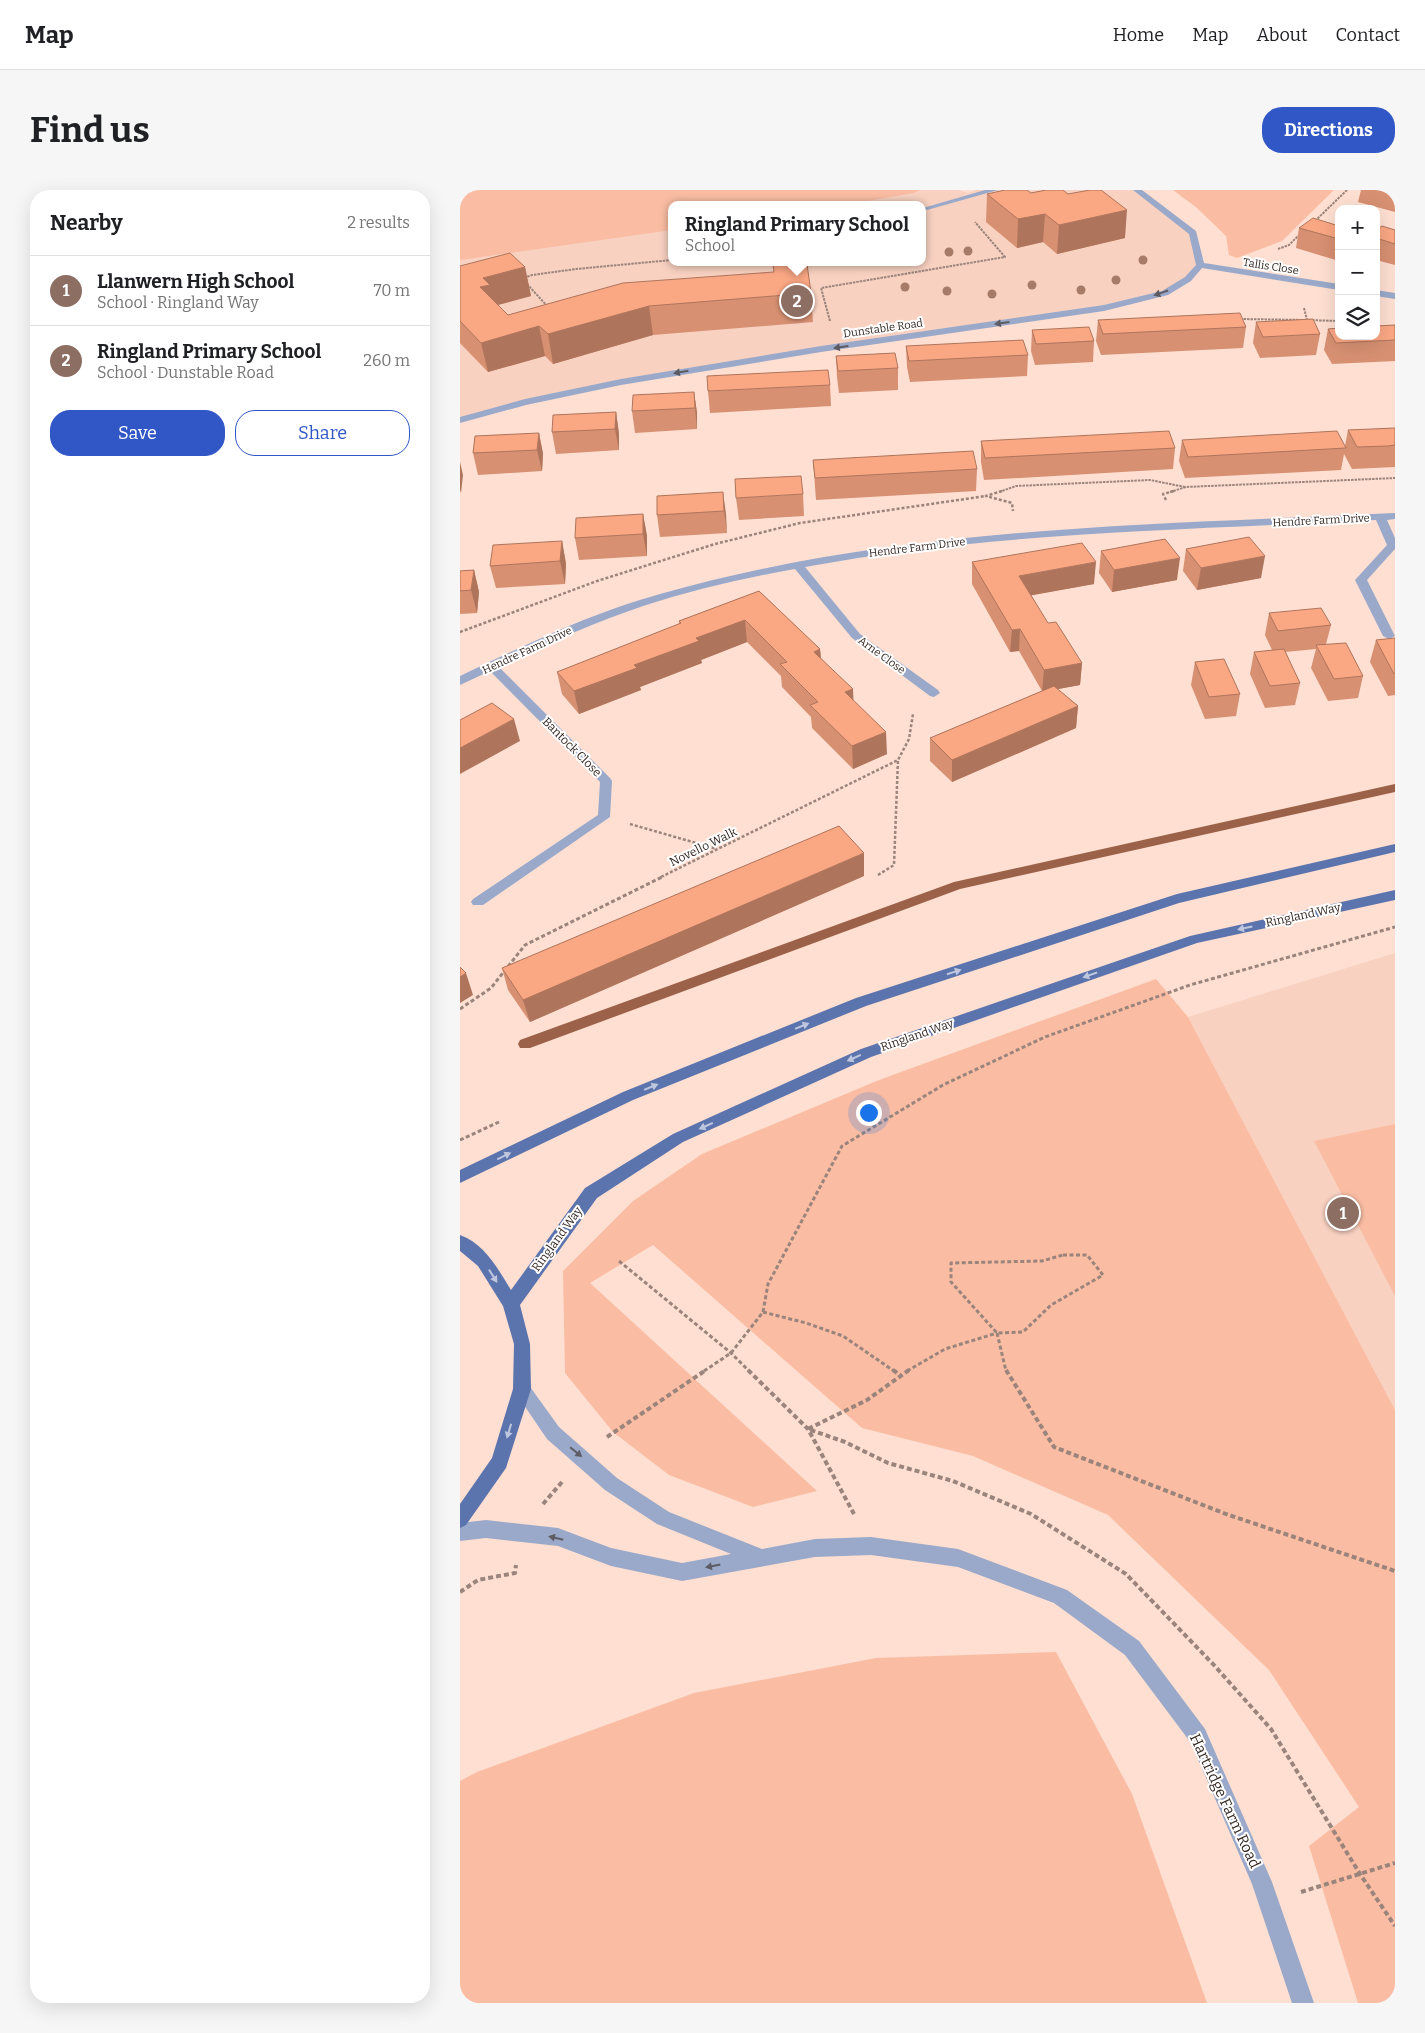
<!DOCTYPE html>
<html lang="en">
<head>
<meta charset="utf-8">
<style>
	body { margin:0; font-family:Bitter,serif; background:#f6f6f6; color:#202124 }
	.controls { position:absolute; right:15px; top:15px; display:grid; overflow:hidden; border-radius:10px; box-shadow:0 5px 20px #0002 }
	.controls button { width:45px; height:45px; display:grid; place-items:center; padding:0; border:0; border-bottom:1px solid #e0e0e0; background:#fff; color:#202124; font:25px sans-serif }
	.you { position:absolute; left:408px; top:922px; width:18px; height:18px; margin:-12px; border:4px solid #fff; border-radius:50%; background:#1a73e8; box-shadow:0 0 0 8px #1a73e833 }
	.badge { display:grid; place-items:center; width:32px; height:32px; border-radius:50%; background:#3157c7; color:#fff; font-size:16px; font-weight:700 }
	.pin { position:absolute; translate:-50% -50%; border:2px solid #fff; box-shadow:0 1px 5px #0006 }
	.popup { position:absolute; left:208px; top:11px; width:258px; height:65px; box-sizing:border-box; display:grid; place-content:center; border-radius:10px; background:#fff; filter:drop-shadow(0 1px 4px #0005); font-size:16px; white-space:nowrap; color:#757577 }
	.popup b { font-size:19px; color:#202124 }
	.popup::after { content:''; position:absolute; left:50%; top:100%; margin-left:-10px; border:10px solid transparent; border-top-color:#fff }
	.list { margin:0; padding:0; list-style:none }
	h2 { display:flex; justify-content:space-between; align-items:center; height:65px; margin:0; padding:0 20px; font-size:21px }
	h2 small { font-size:16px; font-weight:400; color:#757577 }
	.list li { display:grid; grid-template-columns:32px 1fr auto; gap:15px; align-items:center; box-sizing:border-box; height:70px; padding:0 20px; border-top:1px solid #e0e0e0 }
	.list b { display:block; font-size:19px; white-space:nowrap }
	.list p { margin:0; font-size:16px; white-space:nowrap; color:#757577 }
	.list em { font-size:16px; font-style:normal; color:#757577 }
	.actions { display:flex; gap:10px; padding:15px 20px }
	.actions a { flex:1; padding:11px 0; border:1px solid #3157c7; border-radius:20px; text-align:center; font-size:18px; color:#3157c7 }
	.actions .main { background:#3157c7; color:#fff }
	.icon { flex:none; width:28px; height:28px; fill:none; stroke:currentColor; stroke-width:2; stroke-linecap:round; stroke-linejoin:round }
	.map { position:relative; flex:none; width:935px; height:1813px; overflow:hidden; border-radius:20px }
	header { display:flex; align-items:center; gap:30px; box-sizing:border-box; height:70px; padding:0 25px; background:#fff; border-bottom:1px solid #e0e0e0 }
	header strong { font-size:24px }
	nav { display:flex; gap:28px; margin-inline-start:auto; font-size:18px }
	.intro { display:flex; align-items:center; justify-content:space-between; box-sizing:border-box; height:120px; padding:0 30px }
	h1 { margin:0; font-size:35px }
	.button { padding:12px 22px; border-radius:20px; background:#3157c7; color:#fff; font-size:18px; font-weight:700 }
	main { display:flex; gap:30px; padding:0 30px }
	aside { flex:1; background:#fff; border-radius:20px; box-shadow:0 5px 20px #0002 }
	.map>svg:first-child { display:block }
	.built { fill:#f8d1c1; fill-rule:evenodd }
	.green { fill:#fabda3 }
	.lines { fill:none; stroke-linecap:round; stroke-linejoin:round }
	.stream { fill:#9c6249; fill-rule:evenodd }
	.path-far3 { stroke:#9a847b; stroke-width:2; stroke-dasharray:2.5 1; stroke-linecap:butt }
	.path-far2 { stroke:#9a847b; stroke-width:2.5; stroke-dasharray:3 2; stroke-linecap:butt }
	.path-far1 { stroke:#9a847b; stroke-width:3; stroke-dasharray:4 2.5; stroke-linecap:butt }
	.path { stroke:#9a847b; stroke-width:4; stroke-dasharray:5 3; stroke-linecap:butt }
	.service { fill:#9aa9c9; fill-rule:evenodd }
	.minor { fill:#9aa9c9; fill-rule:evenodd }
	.primary { fill:#5c74ad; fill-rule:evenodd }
	.tree { fill:#a67b68 }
	.wall { fill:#d79072 }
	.shaded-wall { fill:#af755c }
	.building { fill:#faa784; stroke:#af755c }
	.oneway { fill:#5d5c65 }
	.oneway2 { fill:#bec7de }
	.labels { text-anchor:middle; stroke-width:4; stroke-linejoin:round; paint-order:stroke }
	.far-street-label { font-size:11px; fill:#342823; stroke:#fff }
	.street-label { font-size:12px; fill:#342823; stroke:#fff }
	.near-street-label { font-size:15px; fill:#342823; stroke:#fff }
</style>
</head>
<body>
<header>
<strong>Map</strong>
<nav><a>Home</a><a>Map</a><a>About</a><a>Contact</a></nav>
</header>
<div class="intro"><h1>Find us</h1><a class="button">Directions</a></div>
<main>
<aside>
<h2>Nearby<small>2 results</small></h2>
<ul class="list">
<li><span class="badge" style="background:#8d6e63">1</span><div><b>Llanwern High School</b><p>School · Ringland Way</p></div><em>70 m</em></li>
<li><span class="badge" style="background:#8d6e63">2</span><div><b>Ringland Primary School</b><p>School · Dunstable Road</p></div><em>260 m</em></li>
</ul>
<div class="actions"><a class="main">Save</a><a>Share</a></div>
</aside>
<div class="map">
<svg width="935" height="1813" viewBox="0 0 935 1813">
	<rect width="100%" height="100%" fill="#fedfd2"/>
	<g class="built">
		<path d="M0,0H498L508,3L516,0H677L733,43L740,75L705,103L644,118L161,192L3,229L0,226ZM212,15H462V72H212Z"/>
		<polygon points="935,763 935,1220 728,827"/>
	</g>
	<g class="green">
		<polygon points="0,0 460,0 454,3 384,15 212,15 212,40 0,70"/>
		<polygon points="713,0 874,0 822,51 777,68 769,65 766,46 737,18"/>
		<polygon points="696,789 728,827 935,1220 935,1813 898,1813 849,1656 899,1617 809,1480 648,1325 513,1266 402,1238 193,1055 130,1093 357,1301 293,1317 209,1285 153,1242 105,1183 103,1081 173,1011 242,964 419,890"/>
		<polygon points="935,934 935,1106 854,951"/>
		<polygon points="596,1462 672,1604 747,1813 0,1813 0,1591 17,1582 234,1503 416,1468"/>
	</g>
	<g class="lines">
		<polygon class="stream" points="935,594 935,602 500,699 70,858 60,858 58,854 60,850 494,692"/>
		<g class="path-far3">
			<polyline points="855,31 887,0"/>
			<polyline points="818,59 829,55 839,45"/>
			<polyline points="64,88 72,85 116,79 212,70"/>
			<polyline points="67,94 88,117"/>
			<polyline points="844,118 847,130 879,131"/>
			<polyline points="780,129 846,130"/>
			<polyline points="370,131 361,98 545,67 515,32"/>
			<polyline points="539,302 556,296 690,290 725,297"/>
			<polyline points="710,302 726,297 935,288"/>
		</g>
		<g class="path-far2">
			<polyline points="542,301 526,306 552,313 553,321"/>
			<polyline points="706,310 703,304 714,301"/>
			<polyline points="0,442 137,391 255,354 340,333 526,306"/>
			<polyline points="170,634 257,659"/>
			<polyline points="418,685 434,675 438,570"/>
			<polyline points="201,687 438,570 449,549 453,524"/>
		</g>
		<g class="path-far1">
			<polyline points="0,819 31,798 65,755 204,686"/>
			<polyline points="0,950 39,932"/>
			<polygon points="603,1065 627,1065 643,1085 591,1115 563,1142 537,1143 491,1092 491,1073 582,1071"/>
			<polyline points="159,1071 271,1163 289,1181"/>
			<polyline points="303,1122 346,1133 383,1146 434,1181"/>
			<polyline points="537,1143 546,1181"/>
			<polyline points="244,1181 271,1163 303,1122 308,1094 382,956 483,895 585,847 730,795 935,737"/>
			<polyline points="447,1181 485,1159 537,1143"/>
		</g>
		<g class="path">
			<polyline points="288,1180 348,1239 394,1324"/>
			<polyline points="433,1180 440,1185"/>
			<polyline points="449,1180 407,1210 348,1239 385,1252 428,1273 493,1291 571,1324 666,1384 753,1474 811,1539 900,1684 935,1736"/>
			<polyline points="546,1180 594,1257 766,1324 935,1381"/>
			<polyline points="147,1247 246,1180"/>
			<polyline points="83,1314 102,1292"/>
			<polyline points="0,1402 18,1390 55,1383 56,1375"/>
			<polyline points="841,1702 935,1673"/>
		</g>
		<polygon class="service" points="525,0 538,0 467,20 463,18"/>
		<g class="minor">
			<polygon points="673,0 682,0 736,41 744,73 879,94 879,100 742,78 731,91 708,105 644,121 361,162 161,195 66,215 0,233 0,227 65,209 161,189 361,156 644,115 702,101 725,87 736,75 729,44"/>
			<polygon points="916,100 935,103 935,109 916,106"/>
			<path d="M935,323V329L927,330L935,348V359L907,390L935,446L929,449L923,446L895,390L927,355L916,330C726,340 533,342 345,377L400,444L478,500L480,503L474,507L470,506L392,448L335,379C284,388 233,400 183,416C133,433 86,454 39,477L150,588L152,591L150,627L23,715H13L11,712L13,709L138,625L140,592L30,481L0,495V486C65,455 131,423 200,404C438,336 689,335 935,323Z"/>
			<polygon points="62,1191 68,1194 99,1237 157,1288 209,1322 302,1359 355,1349 411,1347 498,1359 607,1400 679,1451 745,1539 812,1692 854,1813 832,1813 792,1694 731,1553 665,1465 594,1413 498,1377 411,1365 355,1367 222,1391 151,1376 98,1356 26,1348 0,1351 0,1333 26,1330 98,1338 151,1358 222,1373 271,1364 197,1334 145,1300 87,1249 53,1199 56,1194"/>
		</g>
		<g class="primary">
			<polygon points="935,654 935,662 719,713 406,816 173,910 0,993 0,980 163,902 396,808 717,704"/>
			<path d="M935,700V710L737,753L411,867L223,952L137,1008L60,1115L70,1154L71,1199L46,1278L6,1335L0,1338V1314L32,1268L53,1199L54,1154L43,1116L18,1076L0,1061V1045C25,1054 38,1079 51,1100L125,998L213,944L401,859L730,746Z"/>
		</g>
	</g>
	<g class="tree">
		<circle cx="508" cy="61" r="4.5"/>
		<circle cx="489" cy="62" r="4.5"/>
		<circle cx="683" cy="70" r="4.5"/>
		<circle cx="656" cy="90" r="4.5"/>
		<circle cx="572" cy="95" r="4.5"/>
		<circle cx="445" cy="97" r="4.5"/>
		<circle cx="621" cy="100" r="4.5"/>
		<circle cx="487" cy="101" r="4.5"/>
		<circle cx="532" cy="104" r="4.5"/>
	</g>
	<g class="wall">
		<polygon points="901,0 935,0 935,22 898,12"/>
		<polygon points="571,3 665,48 597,64 583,52 557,58 526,32 527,4"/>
		<polygon points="879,36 879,71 836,58 839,38"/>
		<polygon points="916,40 935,40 935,75 916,70"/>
		<polygon points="0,76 65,77 71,106 38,115 48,125 351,103 353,132 193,145 93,174 85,166 28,182 0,153"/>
		<polygon points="638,130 786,137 783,158 641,165 636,151"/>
		<polygon points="796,132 860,144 856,165 800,168 793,153"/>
		<polygon points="935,135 935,171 872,174 864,160 868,139"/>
		<polygon points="572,140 634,151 633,172 575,175 571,161"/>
		<polygon points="446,156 568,165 567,186 450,192 447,177"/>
		<polygon points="376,166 438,178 438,200 379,203 377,187"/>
		<polygon points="370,195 371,216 250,223 248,201"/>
		<polygon points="234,202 237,223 237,239 175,243 172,221"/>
		<polygon points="156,222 159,244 159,260 96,264 92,242"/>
		<polygon points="935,238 935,277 892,279 884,264 881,280 725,288 719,271 722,250 885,256 888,240"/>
		<polygon points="79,243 83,264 82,281 18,285 13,263"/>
		<polygon points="521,251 715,258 713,279 524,290 521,272"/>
		<polygon points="353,270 517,279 516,301 356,310"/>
		<polygon points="263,302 267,343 200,347 197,325"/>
		<polygon points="343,304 344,326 279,330 276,308"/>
		<polygon points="183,324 187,346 187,366 119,370 115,348"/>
		<polygon points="102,351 106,374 105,394 36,398 30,376"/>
		<polygon points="726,359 801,388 737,400 723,381"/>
		<polygon points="641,361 717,390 652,402 639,383"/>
		<polygon points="512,372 634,394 571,405 588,433 622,473 620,495 598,499 618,516 616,538 492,592 470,571 470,548 582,501 559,461 550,462 512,394"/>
		<polygon points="14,380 19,402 17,423 0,424 0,381"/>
		<polygon points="299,401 360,459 361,468 393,510 427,564 393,579 352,538 351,527 322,497 321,486 287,452 241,470 242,473 180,497 181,500 119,524 102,504 97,482 219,434 219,431"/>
		<polygon points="809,423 871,435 866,454 903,486 898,508 868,511 851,478 856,459 825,462 840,493 835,515 805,518 790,484 794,462 812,460 805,445"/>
		<polygon points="935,448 935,505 928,506 910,472 916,450"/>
		<polygon points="735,472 780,504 776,526 745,529 731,495"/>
		<polygon points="404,686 70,832 48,800 42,778"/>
	</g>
	<g class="shaded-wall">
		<polygon points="667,20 665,48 597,64 599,35"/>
		<polygon points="585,24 583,52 557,58 558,29"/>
		<polygon points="65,77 71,106 34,116 20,97 23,88"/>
		<polygon points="189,116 193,145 93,174 88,144"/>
		<polygon points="79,136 85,166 28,182 21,153"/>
		<polygon points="234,202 237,223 237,239 235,218"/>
		<polygon points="156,222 159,244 159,260 155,239"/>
		<polygon points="79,243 83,264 82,281 77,260"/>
		<polygon points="0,272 3,285 1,303 0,300"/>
		<polygon points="263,302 266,324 267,343 264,321"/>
		<polygon points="183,324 187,346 187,366 183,344"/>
		<polygon points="102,351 106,374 105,394 100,371"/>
		<polygon points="805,366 801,388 737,400 741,378"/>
		<polygon points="720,368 717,390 652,402 654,380"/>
		<polygon points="636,372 634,394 557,408 559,386"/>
		<polygon points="14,380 19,402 17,423 11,400"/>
		<polygon points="285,430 287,452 241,470 242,473 180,497 181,500 119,524 114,501 236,448"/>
		<polygon points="560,439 559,461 550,462 552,440"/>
		<polygon points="360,459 362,482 354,462"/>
		<polygon points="622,473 620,495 582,502 584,480"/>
		<polygon points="393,499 394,522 385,502"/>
		<polygon points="618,516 616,538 492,592 492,570"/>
		<polygon points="54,529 60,551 0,584 0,558"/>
		<polygon points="426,542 427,564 393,579 392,556"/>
		<polygon points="404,663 404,686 70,832 63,810"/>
		<polygon points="6,783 13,805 0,813 0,787"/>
	</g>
	<g class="building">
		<polygon points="545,0 567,0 571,3 586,0 603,0 608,4 630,0 641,0 667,20 599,35 585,24 558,29 527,4"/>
		<polygon points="853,28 879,36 879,49 839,38"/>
		<polygon points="922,36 935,40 935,54 916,48 916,40"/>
		<polygon points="50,63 65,77 23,88 30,95 20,97 48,125 163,93 314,82 313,75 347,74 351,103 189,116 88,144 79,136 21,153 0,131 0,76"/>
		<polygon points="780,123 786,137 643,144 638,130"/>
		<polygon points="853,129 860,144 803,147 796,132"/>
		<polygon points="935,135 935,150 876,153 868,139 879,138 879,146 916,146 916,136"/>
		<polygon points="629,137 634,151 576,154 572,140"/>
		<polygon points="563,150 568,165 449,171 446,156"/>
		<polygon points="435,163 438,178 378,181 376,166"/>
		<polygon points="368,180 370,195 248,201 247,186"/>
		<polygon points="234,202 235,218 172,221 173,205"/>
		<polygon points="156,222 155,239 92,242 93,225"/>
		<polygon points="935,238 935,255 928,256 897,257 888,240"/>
		<polygon points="709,241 715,258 525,268 521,251"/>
		<polygon points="877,241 886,258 728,267 722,250"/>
		<polygon points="79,243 77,260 13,263 15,246"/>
		<polygon points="513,261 517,279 355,288 353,270"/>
		<polygon points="341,286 343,304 276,308 275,289"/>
		<polygon points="263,302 264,321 197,325 197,306"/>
		<polygon points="183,324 183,344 115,348 116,328"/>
		<polygon points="789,347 805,366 741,378 726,359"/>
		<polygon points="705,349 720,368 654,380 641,361"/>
		<polygon points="102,351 100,371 30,376 33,355"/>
		<polygon points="622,353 636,372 559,386 588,433 596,432 622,473 584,480 560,439 552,440 512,372"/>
		<polygon points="14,380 11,400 0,401 0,381"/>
		<polygon points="299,401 360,459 354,462 393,499 385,502 426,542 392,556 350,515 358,512 320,474 327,472 285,430 236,448 239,451 174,475 177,478 114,501 97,482 221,433 219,431"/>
		<polygon points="861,418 871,435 818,441 809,423"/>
		<polygon points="935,448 935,483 934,484 916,450"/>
		<polygon points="886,453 903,486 874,489 856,455"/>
		<polygon points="824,459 840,493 810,496 794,462"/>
		<polygon points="764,469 780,504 749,507 735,472"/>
		<polygon points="594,496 618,516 492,570 470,548"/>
		<polygon points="32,513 54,529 0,558 0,530"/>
		<polygon points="379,636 404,663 63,810 42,778"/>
		<polygon points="0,777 6,783 0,787"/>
	</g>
	<defs><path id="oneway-solid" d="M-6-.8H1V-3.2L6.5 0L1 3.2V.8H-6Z" transform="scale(1.25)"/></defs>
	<g class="oneway">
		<use href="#oneway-solid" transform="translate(701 103) rotate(161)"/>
		<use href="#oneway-solid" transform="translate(542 133) rotate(172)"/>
		<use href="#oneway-solid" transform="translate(381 157) rotate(172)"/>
		<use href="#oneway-solid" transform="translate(221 182) rotate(170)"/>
		<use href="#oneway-solid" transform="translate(116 1262) rotate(39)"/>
		<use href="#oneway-solid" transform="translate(96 1348) rotate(-167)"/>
		<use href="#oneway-solid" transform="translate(253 1376) rotate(169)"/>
	</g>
	<g class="oneway2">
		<use href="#oneway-solid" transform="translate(785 738) rotate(168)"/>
		<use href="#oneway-solid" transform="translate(494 782) rotate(-18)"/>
		<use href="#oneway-solid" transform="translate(630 785) rotate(161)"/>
		<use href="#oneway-solid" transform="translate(342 836) rotate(-22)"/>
		<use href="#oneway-solid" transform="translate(394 868) rotate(156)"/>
		<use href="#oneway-solid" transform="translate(191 897) rotate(-22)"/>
		<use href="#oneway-solid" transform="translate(246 936) rotate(156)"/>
		<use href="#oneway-solid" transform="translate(44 966) rotate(-26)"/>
		<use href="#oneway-solid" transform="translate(33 1086) rotate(58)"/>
		<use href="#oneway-solid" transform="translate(49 1241) rotate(107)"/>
	</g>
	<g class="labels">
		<g class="far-street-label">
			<text transform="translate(811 76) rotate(9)" y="4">Tallis Close</text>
			<text transform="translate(423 138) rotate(-8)" y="4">Dunstable Road</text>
			<text transform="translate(861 330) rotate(-3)" y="4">Hendre Farm Drive</text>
			<text transform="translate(457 357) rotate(-7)" y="4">Hendre Farm Drive</text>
			<text transform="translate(67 460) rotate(-25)" y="4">Hendre Farm Drive</text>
			<text transform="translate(422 465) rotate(36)" y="4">Arne Close</text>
		</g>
		<g class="street-label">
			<text transform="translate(112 557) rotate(45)" y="4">Bantock Close</text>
			<text transform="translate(243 657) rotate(-26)" y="4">Novello Walk</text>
			<text transform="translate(843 725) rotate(-12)" y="4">Ringland Way</text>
			<text transform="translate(457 845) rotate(-19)" y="4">Ringland Way</text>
			<text transform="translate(97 1049) rotate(-54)" y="4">Ringland Way</text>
		</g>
		<g class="near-street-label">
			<text transform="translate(765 1611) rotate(65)" y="5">Hartridge Farm Road</text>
		</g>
	</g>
</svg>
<div class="controls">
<button>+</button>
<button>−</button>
<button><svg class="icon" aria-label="layers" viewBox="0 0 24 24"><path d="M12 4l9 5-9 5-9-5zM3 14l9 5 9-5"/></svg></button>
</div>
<div class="you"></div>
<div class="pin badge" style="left:883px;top:1023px;background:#8d6e63">1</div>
<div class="pin badge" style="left:337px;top:111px;background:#8d6e63">2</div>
<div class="popup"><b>Ringland Primary School</b>School</div>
</div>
</main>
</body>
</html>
